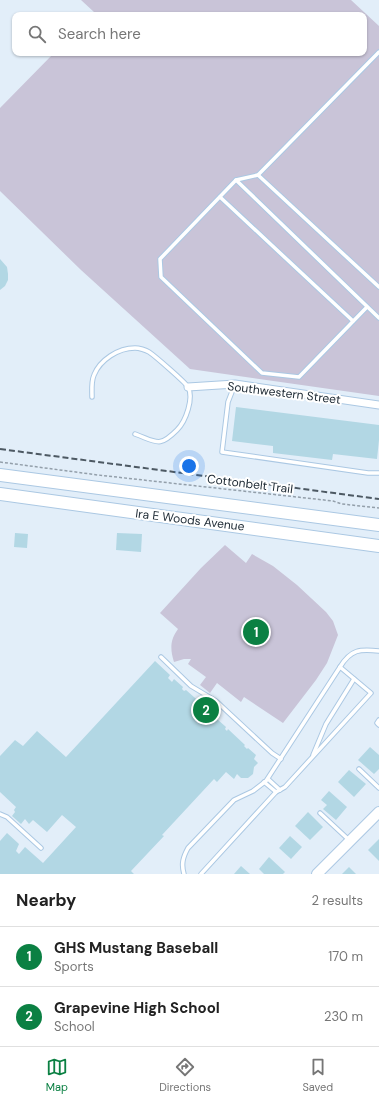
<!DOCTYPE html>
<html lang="en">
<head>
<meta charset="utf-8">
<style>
	body { margin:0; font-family:"DM Sans",sans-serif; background:#f6f6f6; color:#222 }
	.you { position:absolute; left:189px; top:466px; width:14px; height:14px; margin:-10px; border:3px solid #fff; border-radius:50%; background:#1a73e8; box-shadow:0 0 0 6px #1a73e833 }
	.badge { display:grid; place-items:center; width:26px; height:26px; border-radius:50%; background:#0b8043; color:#fff; font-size:13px; font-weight:700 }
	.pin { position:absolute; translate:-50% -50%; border:2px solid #fff; box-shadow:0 1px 4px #0006 }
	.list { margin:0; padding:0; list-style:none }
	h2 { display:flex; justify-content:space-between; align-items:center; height:52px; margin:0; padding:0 16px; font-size:17px }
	h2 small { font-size:13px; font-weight:400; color:#767676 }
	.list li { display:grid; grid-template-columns:26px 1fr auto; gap:12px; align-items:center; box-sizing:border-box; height:60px; padding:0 16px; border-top:1px solid #e0e0e0 }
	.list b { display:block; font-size:15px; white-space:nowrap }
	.list p { margin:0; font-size:13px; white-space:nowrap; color:#767676 }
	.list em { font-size:13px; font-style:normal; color:#767676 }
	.icon { flex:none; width:22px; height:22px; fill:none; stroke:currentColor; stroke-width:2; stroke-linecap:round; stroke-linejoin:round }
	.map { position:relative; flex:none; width:379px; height:874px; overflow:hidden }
	.search { position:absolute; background:#fff; box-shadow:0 1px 3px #0004; left:12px; right:12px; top:12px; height:44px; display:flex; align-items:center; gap:10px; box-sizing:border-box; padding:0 14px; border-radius:8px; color:#767676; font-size:15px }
	.sheet { height:172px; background:#fff }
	nav { display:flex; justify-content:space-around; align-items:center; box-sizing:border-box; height:56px; border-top:1px solid #e0e0e0; background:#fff; font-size:11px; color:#767676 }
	nav a { display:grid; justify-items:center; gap:2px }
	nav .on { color:#0b8043 }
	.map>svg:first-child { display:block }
	.green { fill:#c9c4d8 }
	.building { fill:#b2d7e4 }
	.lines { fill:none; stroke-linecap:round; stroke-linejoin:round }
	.lane-casing { stroke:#abc8e3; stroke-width:5.5 }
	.street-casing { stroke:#abc8e3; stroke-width:9 }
	.secondary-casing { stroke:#abc8e3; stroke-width:12 }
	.primary-casing { stroke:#abc8e3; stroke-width:14 }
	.path { stroke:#939faa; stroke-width:1.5; stroke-dasharray:3 2; stroke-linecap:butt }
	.lane { stroke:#fff; stroke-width:3.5 }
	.street { stroke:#fff; stroke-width:7 }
	.secondary { stroke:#fff; stroke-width:10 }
	.primary { stroke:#fff; stroke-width:12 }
	.rail { stroke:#4d5963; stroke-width:2; stroke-dasharray:6 3; stroke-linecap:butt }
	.labels { text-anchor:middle; stroke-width:4; stroke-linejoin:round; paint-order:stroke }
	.street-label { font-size:12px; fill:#212d37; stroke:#fff }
</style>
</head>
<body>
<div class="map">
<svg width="379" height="874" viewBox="0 0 379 874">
	<rect width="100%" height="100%" fill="#e2eef9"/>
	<g class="green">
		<polygon points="81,0 351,0 379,26 379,396 190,369 81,270 0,191 0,108 54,53 364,53 364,15 91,15 94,12"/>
		<path d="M225,545L246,563L252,554L273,566L297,585L326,612L333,621L338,635L327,663L316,680L283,723L244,697L241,702L217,683L210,693L200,685L206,677L188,664L191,659H184L174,662C170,649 170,640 178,629L160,613L201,568Z"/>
	</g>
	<g class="building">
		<polygon points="0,259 7,267 8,274 8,280 5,286 0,290"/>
		<polygon points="236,407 379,425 379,440 377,459 333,454 332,460 273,453 273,446 232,441"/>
		<polygon points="15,533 28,534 27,548 14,547"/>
		<polygon points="117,533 142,534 141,552 116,550"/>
		<polygon points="155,661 170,675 168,678 172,682 174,679 183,687 182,689 184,691 186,690 203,705 201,707 203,708 204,707 214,716 213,717 216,720 217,719 226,727 225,729 227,731 228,729 245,745 244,746 247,749 248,748 256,755 254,759 258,763 254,767 253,774 248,778 241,778 237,774 234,779 226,772 217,782 214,779 162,835 164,836 131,871 134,874 0,874 0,841 7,833 19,844 16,851 19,854 25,847 43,863 76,827 62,815 47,832 33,820 29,824 25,819 21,824 12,816 15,812 14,810 16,807 0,792 0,756 15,740 23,746 37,731 66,757"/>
		<polygon points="370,747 379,755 379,769 374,774 358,760"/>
		<polygon points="349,770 366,784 354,797 338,782"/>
		<polygon points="329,791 347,807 336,820 323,809 327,805 321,800"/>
		<polygon points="308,812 323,827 310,840 295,826"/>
		<polygon points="290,836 302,847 291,859 279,848"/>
		<polygon points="379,839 379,861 368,850"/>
		<polygon points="269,857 285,872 283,874 264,874 259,869"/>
		<polygon points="241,866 250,874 234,874"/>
		<polygon points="349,867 356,874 342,874"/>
	</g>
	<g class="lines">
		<defs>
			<g id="lane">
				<polyline points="258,175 379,287"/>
				<polyline points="236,180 379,318"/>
				<polyline points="220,197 353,321"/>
				<polyline points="367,307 299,377 262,373 161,277 160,259 236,180 258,175 379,52"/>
				<polyline points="235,384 228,402 222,452 368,473 379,473"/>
				<path d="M92,397C92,390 91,382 94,375C100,360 118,348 135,348C139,348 146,350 149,352C155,356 185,382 188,387C194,398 186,421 177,430C159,448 157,442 135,434"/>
				<polyline points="161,657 191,686 216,701 272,753 281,759"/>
				<path d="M340,667C351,649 360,649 379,651"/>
				<polyline points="379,720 377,723 379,725"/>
				<polyline points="313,755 326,724 354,679"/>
				<polyline points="359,769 379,788"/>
				<polyline points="268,779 280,790"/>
				<polyline points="264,782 276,792"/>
				<polyline points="320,813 349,840"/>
				<polyline points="0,814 7,817 41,848"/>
				<path d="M184,874C181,864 183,857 188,848L234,800L253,791L266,781L340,667L371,693L285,787L276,792L201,874"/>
			</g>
			<polyline id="street" points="188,387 235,384 379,405"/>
			<polyline id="secondary" points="317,874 379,812"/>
			<g id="primary">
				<polyline points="0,475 379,525"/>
				<polyline points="0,494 379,546"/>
			</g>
		</defs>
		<use href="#lane" class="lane-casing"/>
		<use href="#street" class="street-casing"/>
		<use href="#secondary" class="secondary-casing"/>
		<use href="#primary" class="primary-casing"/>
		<polyline class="path" points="0,462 98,475 333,501 342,504 379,508"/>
		<use href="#lane" class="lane"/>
		<use href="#street" class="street"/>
		<use href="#secondary" class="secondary"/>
		<use href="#primary" class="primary"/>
		<polyline class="rail" points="0,449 379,499"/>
	</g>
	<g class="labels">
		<g class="street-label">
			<text transform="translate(284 393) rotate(7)" y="4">Southwestern Street</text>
			<text transform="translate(250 484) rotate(7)" y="4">Cottonbelt Trail</text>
			<text transform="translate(190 520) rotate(7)" y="4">Ira E Woods Avenue</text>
		</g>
	</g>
</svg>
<div class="you"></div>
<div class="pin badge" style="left:256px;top:632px">1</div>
<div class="pin badge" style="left:206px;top:710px">2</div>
<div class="search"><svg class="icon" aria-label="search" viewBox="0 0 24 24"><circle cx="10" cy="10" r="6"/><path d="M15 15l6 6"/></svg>Search here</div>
</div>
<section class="sheet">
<h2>Nearby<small>2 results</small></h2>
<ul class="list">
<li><span class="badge">1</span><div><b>GHS Mustang Baseball</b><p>Sports</p></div><em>170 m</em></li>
<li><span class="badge">2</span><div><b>Grapevine High School</b><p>School</p></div><em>230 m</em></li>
</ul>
</section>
<nav>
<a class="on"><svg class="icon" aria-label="map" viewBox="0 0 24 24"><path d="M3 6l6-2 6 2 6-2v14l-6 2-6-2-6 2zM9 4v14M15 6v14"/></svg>Map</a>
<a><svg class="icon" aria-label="directions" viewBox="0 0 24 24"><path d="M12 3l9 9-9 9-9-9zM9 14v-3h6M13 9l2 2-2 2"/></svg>Directions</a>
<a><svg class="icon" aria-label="saved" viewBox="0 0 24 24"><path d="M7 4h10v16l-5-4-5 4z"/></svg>Saved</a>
</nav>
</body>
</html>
